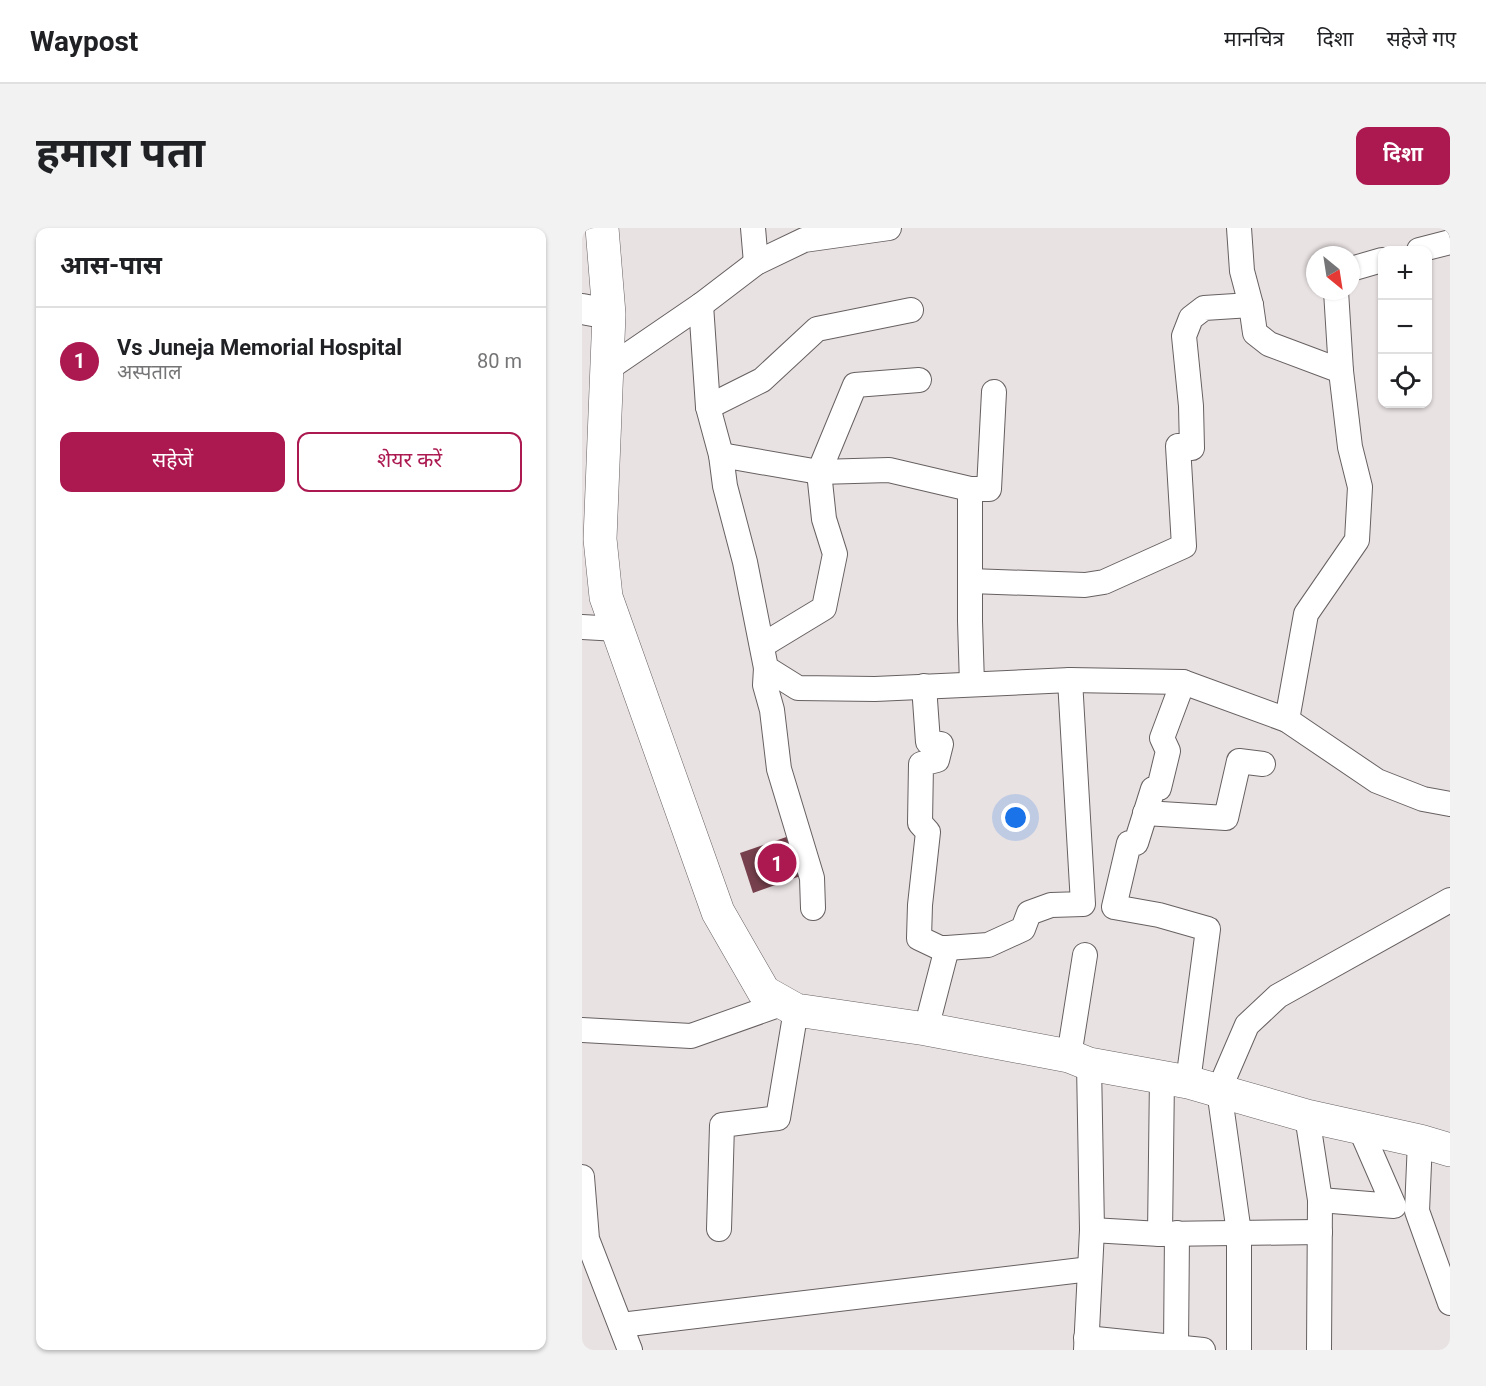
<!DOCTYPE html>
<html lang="hi">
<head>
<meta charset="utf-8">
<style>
	body { margin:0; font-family:Roboto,"Noto Sans Devanagari",sans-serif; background:#f2f2f2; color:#202124 }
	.controls { position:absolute; right:18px; top:18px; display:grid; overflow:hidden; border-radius:12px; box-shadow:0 2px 4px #0004 }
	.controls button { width:54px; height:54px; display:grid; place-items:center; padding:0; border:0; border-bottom:2px solid #e0e0e0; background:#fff; color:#202124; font:30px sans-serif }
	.compass { position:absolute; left:724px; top:18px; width:54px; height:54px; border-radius:50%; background:#fff; box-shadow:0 2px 4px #0004; rotate:150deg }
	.you { position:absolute; left:434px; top:590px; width:21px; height:21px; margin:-15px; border:4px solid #fff; border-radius:50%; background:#1a73e8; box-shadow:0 0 0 9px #1a73e833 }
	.badge { display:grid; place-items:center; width:39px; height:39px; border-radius:50%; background:#ab1950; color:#fff; font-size:20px; font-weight:700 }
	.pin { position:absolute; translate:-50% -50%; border:3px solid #fff; box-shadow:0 2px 6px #0006 }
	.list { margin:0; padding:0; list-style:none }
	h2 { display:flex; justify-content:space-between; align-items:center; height:78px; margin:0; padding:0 24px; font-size:26px }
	h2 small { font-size:20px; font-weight:400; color:#757577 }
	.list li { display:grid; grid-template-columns:39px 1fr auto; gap:18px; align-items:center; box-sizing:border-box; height:108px; padding:0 24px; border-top:2px solid #e0e0e0 }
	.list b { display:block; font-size:22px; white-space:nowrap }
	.list p { margin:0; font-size:20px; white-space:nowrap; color:#757577 }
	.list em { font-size:20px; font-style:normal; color:#757577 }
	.actions { display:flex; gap:12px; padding:18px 24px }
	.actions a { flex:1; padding:14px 0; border:2px solid #ab1950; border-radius:12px; text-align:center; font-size:21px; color:#ab1950 }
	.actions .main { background:#ab1950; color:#fff }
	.icon { flex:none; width:33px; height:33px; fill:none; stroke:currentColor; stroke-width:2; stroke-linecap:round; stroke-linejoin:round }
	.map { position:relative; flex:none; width:868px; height:1122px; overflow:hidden; border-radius:12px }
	header { display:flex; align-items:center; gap:36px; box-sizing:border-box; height:84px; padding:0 30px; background:#fff; border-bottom:2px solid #e0e0e0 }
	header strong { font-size:28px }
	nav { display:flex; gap:33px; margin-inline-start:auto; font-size:21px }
	.intro { display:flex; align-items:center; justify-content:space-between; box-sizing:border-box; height:144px; padding:0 36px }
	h1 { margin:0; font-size:42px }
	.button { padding:15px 27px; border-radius:12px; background:#ab1950; color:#fff; font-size:21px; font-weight:700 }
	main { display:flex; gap:36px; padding:0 36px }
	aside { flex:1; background:#fff; border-radius:12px; box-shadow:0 2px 4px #0004 }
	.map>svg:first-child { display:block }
	.building { fill:#76414d }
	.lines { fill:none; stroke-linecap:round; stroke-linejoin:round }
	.minor-casing { stroke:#676061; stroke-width:26 }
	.tertiary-casing { stroke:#676061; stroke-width:32 }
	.secondary-casing { stroke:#676061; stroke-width:34 }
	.minor { stroke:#fff; stroke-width:24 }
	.tertiary { stroke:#fff; stroke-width:30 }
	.secondary { stroke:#fff; stroke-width:33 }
</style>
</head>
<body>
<header>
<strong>Waypost</strong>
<nav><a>मानचित्र</a><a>दिशा</a><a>सहेजे गए</a></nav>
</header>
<div class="intro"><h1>हमारा पता</h1><a class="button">दिशा</a></div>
<main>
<aside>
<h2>आस-पास<small></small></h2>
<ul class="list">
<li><span class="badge">1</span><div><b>Vs Juneja Memorial Hospital</b><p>अस्पताल</p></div><em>80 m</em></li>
</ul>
<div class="actions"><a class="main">सहेजें</a><a>शेयर करें</a></div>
</aside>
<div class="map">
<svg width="868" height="1122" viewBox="0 0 868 1122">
	<rect width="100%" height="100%" fill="#e9e2e3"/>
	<polygon class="building" points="210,607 224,646 171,665 158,625"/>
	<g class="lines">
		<defs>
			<g id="minor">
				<polyline points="171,0 174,35"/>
				<polyline points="657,0 660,43 669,77 673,105 687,116 759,143 768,219 778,259 775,312 724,386 705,492"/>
				<polyline points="837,22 868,14"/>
				<polyline points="769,41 800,32"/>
				<polyline points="754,63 759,143"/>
				<polyline points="119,77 126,179 139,227 143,258 163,334 184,440 216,460 293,461 488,452 601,454 705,492 795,553 841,571 868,576"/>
				<polyline points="24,142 119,77 174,35 222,12 307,0"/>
				<polyline points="126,179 180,152 235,101 329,82"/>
				<polyline points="139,227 237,244 307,242 388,261 407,261 412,164"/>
				<polyline points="388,261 388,393 390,456"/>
				<polyline points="388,353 503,357 522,354 602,318 596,218 610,220 609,178 602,108 609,90 622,80 669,77"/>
				<polyline points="0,399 36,401"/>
				<polyline points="181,417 242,380 253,326 242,291 237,244 273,157 337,152"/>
				<polyline points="184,440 183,457 190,482 197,541 230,650 231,680"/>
				<polyline points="601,454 580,510 586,523 577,560 571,561 554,615 547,615 532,679 577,687 626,701 606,854"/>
				<polyline points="342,458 346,514 359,516 355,532 339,536 338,595 346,604 338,677 337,710 358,720 365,720 344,801"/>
				<polyline points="563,585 644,590 657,533 681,536"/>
				<polyline points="365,720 406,717 441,701 447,685 469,677 501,676 488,452"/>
				<polyline points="0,802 109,808 202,775"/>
				<polyline points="487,828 503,727"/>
				<polyline points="725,888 738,972 737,1122"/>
				<polyline points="838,913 835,983 868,1075"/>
				<polyline points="0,949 5,1011 48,1122"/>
				<polyline points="738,972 812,978 778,900"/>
				<polyline points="137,1001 140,897 196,890 214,782"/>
				<polyline points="510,1002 578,1006 738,1004"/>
				<polyline points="578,1006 580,849"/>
				<polyline points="39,1097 508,1041"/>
				<polyline points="504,1110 621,1122"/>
				<polyline points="594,1119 595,1005"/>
				<polyline points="504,1122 510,1002 507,836"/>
				<polyline points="657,1122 657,1005 637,862 665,797 696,768 868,672"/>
			</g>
			<polyline id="tertiary" points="0,81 27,86"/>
			<polyline id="secondary" points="20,0 27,86 18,311 24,369 136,684 182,764 214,782 344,801 487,828 507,836 606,854 725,888 838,913 868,922"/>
		</defs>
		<use href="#minor" class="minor-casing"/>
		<use href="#tertiary" class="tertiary-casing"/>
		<use href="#secondary" class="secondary-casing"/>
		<use href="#minor" class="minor"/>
		<use href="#tertiary" class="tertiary"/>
		<use href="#secondary" class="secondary"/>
	</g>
</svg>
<div class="controls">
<button>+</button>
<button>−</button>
<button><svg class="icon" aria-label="locate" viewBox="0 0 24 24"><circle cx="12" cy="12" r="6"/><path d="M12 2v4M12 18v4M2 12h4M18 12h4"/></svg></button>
</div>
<svg class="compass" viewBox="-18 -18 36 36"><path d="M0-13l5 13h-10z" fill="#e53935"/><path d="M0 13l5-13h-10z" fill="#757577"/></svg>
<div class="you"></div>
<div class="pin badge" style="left:195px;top:635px">1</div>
</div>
</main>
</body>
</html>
